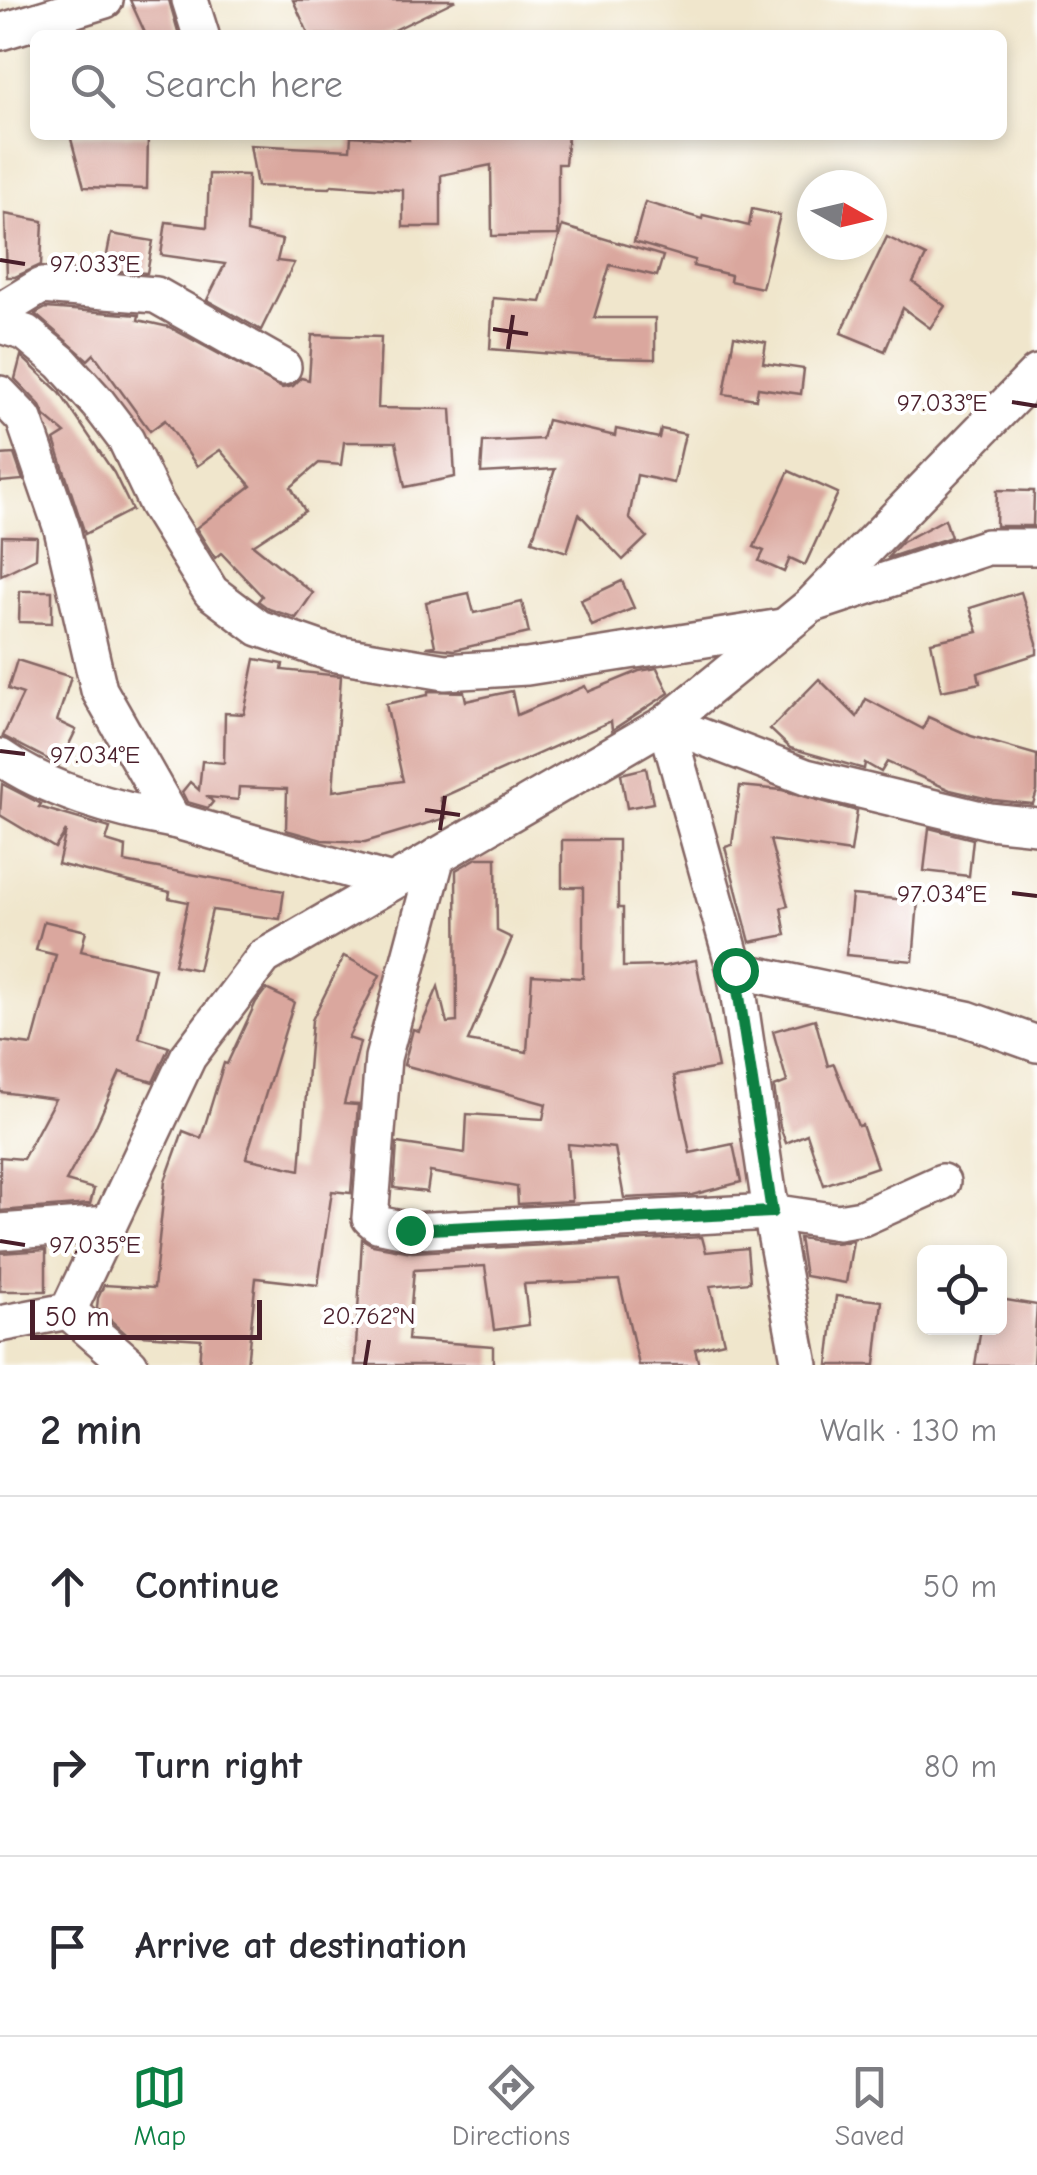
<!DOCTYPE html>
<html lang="en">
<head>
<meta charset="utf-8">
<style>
	body { margin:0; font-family:"Comic Neue",sans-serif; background:#f2f2f3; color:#2b2b33 }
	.controls { position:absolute; right:30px; bottom:30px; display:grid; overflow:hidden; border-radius:15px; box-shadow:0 5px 15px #0003 }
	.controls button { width:90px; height:90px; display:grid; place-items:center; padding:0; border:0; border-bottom:2px solid #e1e1e2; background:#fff; color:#2b2b33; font:50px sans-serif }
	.compass { position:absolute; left:797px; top:170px; width:90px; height:90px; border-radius:50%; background:#fff; box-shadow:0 5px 15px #0003; rotate:98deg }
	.scale { position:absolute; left:30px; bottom:25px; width:232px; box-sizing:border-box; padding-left:10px; border:5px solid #4a1f2b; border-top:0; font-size:28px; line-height:35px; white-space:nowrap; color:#4a1f2b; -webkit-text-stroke:8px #fff; paint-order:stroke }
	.stop { position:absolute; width:30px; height:30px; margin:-22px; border:8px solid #0b8043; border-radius:50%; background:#fff }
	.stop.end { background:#0b8043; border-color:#fff; box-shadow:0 2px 10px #0008 }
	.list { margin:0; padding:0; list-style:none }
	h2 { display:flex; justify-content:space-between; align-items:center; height:130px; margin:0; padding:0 40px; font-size:42px }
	h2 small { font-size:32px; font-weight:400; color:#7c7c81 }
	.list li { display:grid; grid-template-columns:65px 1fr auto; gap:30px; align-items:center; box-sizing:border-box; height:180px; padding:0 40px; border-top:2px solid #e1e1e2 }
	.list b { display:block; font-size:38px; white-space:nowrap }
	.list em { font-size:32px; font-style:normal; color:#7c7c81 }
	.icon { flex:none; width:55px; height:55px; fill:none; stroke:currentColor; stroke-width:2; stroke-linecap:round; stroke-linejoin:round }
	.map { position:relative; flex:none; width:1037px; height:1365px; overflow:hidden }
	.search { position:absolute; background:#fff; box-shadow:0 5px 15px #0003; left:30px; right:30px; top:30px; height:110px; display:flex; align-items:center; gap:25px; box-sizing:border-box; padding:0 35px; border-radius:15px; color:#7c7c81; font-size:38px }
	.sheet { height:670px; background:#fff }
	nav { display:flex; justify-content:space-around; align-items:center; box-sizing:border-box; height:140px; border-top:2px solid #e1e1e2; background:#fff; font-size:28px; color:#7c7c81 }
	nav a { display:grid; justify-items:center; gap:5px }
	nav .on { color:#0b8043 }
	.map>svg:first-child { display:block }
	.building { fill:#daa79e }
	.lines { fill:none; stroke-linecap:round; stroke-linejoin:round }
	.street-casing { stroke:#846563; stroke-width:40 }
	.street { stroke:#fff; stroke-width:35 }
	.route { stroke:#0b8043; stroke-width:12 }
	.ticks { fill:none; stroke:#4a1f2b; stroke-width:4 }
	.ticks-label { font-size:25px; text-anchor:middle; fill:#4a1f2b; stroke:#fff; stroke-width:8; stroke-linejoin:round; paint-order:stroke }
</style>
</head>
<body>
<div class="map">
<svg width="1037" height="1365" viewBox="0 0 1037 1365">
	<rect width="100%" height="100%" fill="#fff"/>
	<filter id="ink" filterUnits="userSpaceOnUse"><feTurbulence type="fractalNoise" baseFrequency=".01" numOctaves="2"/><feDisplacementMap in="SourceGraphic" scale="20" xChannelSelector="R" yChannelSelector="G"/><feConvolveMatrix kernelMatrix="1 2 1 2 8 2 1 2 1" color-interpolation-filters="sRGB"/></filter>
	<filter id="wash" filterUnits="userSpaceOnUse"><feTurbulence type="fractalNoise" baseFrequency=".0048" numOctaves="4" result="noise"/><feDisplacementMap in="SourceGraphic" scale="40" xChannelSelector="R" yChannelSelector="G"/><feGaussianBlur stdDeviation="2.25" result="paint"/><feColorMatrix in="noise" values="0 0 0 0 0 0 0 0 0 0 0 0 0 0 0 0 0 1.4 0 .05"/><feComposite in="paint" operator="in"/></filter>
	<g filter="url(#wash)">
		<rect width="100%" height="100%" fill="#f0e6cc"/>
		<g id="blocks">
			<g class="building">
				<polygon points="130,0 169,0 179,35 146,35"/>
				<polygon points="293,0 456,0 384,35 309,35"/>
				<polygon points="70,135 148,135 147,189 84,187"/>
				<polygon points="408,135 568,135 565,164 558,164 558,235 492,236 491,165 441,175 441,227 403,227 403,190 332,185 330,188 257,186 250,145 350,150 351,136 409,140"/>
				<polygon points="209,174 248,175 247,232 282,240 277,261 294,263 261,330 207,300 225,264 161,255 166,222 207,227"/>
				<polygon points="645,202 702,219 703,215 749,226 752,209 780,215 762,288 730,281 731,275 693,266 695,260 634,242"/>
				<polygon points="5,214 43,221 41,265 15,277 7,277"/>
				<polygon points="562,226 663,256 657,276 610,265 594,318 655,318 655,359 605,358 490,349 493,298 541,302"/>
				<polygon points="111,234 153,241 147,273 104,270"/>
				<polygon points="887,237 926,256 913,282 945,306 930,328 903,308 885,351 841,333"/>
				<polygon points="46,308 139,315 138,320 169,327 282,388 293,386 301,378 309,380 312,335 381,337 378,408 451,409 455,477 405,487 396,442 344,442 341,465 319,463 291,487 305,511 253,545 313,593 296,618 269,609 258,601 262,596 221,553 215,558 196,528 251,486 220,450 197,466 165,420 150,431 94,354 88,360 35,314"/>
				<polygon points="734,336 766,342 763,363 804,369 801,394 758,388 756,399 724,394"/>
				<polygon points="21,356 60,393 114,473 132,510 85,534 54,440 65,433 45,416 39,404 15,379"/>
				<polygon points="547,420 615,436 616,429 659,438 661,429 685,434 674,483 637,475 629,518 647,537 623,560 579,514 567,552 532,541 555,469 481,473 483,442 542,439"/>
				<polygon points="14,454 23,480 0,482 0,455"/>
				<polygon points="789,471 838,493 805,565 790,558 784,572 759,561 764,551 754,547"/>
				<polygon points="997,490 1034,491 1033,526 996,526"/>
				<polygon points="945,519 951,537 887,558 902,542"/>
				<polygon points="2,536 37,537 36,558 1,575"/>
				<polygon points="622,581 634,608 592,626 581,600"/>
				<polygon points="20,591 52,591 52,623 19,622"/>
				<polygon points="1021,592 1037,643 1037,654 978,673 980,683 941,691 931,642 978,632 970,608"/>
				<polygon points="469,593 474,613 522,602 529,633 454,650 426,647 435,646 426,602"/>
				<polygon points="255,659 283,664 282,670 341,676 333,791 403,781 386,704 428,695 428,691 464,692 466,701 512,691 517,715 585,686 588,692 639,671 657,668 669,693 612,730 611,721 440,798 446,818 365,842 322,840 286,830 287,789 239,787 238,800 208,797 213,802 208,808 187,802 182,792 190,782 199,790 202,761 224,763 225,713 244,714"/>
				<polygon points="17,660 71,677 57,721 76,730 59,765 3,736 23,694 8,689"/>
				<polygon points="819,679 857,717 866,699 923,729 928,717 971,736 1037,755 1037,791 1033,804 993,800 950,790 887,762 881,772 865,763 864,769 790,748 770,729"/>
				<polygon points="646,768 653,803 627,808 621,774"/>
				<polygon points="2,784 41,804 39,807 110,828 106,841 126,847 125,862 284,891 280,919 212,910 198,970 174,965 188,902 169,898 170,892 58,864 66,831 55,848 0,815"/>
				<polygon points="740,786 782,790 857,811 851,852 770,840 788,906 781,908 786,935 750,942 725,847 732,845"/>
				<polygon points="929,828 973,839 969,876 924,871"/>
				<polygon points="562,840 618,840 618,908 623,908 623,967 665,966 696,960 718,1068 674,1076 690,1153 733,1144 741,1182 692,1195 624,1198 615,1148 568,1144 572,1201 518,1204 517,1187 430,1172 427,1192 394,1188 397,1143 465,1153 467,1114 543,1119 546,1104 404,1065 413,1029 419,1031 438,987 447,1023 457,1022 456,870 477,858 496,858 497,931 512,938 468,1041 527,1052 532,975 583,978 583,887 562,887"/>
				<polygon points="852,895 918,901 913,961 846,955"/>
				<polygon points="44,921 86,931 81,951 155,968 139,1038 169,1047 153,1082 120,1072 95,1128 66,1181 94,1189 90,1204 0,1211 0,1157 23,1159 55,1099 0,1092 0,1041 32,1045 56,955 36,950"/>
				<polygon points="344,956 380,975 348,1038 360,1042 344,1104 358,1105 351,1193 332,1191 318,1285 256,1278 247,1365 199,1365 201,1339 126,1334 97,1308 98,1298 104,1285 154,1288 165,1181 183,1131 201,1138 224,1063 227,1064 256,1002 266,989 294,1002 246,1158 300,1170 312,1020"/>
				<polygon points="815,1019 828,1066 834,1064 858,1126 862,1125 877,1167 824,1185 807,1134 786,1143 780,1127 774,1087 787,1082 773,1031"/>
				<polygon points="702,1237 706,1252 747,1248 750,1282 710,1286 724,1342 695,1349 699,1365 639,1365 619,1280 524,1284 529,1325 494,1330 485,1266 414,1270 408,1340 493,1346 493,1365 355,1365 362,1239 373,1245 412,1252"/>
				<polygon points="799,1238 835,1243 853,1241 846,1283 805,1276"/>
				<polygon points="46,1250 46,1291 0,1291 0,1253"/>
				<polygon points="836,1296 882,1301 875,1365 828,1365"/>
				<polygon points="1000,1299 1037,1305 1033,1365 975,1365 981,1328 1000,1328"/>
			</g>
		</g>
	</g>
	<g filter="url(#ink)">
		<use href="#blocks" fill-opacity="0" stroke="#846563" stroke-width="2.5"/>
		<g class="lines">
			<defs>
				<g id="street">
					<polyline points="190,0 201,35"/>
					<polyline points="0,32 105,0"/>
					<polyline points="0,311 41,286 156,295 283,367"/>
					<polyline points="0,325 26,333 62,363 98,403 126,440 156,503 211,592 259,628 331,653 445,672 527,667 782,627"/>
					<polyline points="0,394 24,419 62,529 99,690 173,820 392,882"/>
					<polyline points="817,603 987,547 1037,547"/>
					<polyline points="666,723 735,970 771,1212 800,1365"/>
					<polyline points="666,723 806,777 989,821 1037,826"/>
					<path d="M0,757C46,790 117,810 173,820"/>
					<polyline points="437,856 383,1058 370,1218 377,1224 411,1231 771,1212 838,1222 862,1218 942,1182"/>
					<polyline points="735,970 967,1019 1037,1044"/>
					<polyline points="0,1232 109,1224"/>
					<polyline points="68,1311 130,1365"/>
					<polyline points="0,1324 68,1311 188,1057 264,957 666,723 811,605 1037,373"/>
				</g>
			</defs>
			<use href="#street" class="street-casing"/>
			<use href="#street" class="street"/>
		</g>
	</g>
	<g class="lines" filter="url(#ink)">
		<polyline class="route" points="410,1230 772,1212 735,970"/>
	</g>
	<path class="ticks" d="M0,260L25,264M493,329L528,334M508,349L513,315M1012,402L1037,406M0,751L25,754M425,810L460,815M440,830L445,796M1012,893L1037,896M0,1241L25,1245M365,1365L369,1340"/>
	<g class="ticks-label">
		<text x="95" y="272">97.033°E</text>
		<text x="942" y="411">97.033°E</text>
		<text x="95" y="763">97.034°E</text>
		<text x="942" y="902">97.034°E</text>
		<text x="95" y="1253">97.035°E</text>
		<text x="369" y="1324">20.762°N</text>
	</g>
</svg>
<div class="controls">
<button><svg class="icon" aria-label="locate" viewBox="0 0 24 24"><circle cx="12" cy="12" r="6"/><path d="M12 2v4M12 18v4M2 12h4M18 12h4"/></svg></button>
</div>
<svg class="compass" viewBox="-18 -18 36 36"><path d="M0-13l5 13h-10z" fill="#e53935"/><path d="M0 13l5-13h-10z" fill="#7c7c81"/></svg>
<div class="scale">50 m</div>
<div class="stop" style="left:735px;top:970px"></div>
<div class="stop end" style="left:410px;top:1230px"></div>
<div class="search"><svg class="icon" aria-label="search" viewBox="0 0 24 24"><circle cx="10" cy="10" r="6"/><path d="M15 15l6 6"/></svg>Search here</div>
</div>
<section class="sheet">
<h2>2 min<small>Walk · 130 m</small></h2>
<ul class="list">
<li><svg class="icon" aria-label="ahead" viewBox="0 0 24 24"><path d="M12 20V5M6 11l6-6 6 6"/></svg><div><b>Continue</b></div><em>50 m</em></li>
<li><svg class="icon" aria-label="right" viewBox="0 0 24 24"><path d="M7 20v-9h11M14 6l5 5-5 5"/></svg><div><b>Turn right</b></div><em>80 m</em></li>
<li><svg class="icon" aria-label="arrive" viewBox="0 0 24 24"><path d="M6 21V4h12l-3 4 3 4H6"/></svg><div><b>Arrive at destination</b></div></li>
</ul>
</section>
<nav>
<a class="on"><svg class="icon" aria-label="map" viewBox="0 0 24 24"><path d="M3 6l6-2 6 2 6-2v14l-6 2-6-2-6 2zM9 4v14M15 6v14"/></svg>Map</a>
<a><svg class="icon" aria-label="directions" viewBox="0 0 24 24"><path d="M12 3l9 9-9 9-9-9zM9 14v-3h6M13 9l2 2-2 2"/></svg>Directions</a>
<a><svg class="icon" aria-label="saved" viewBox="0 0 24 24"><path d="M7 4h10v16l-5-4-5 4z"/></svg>Saved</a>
</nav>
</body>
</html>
